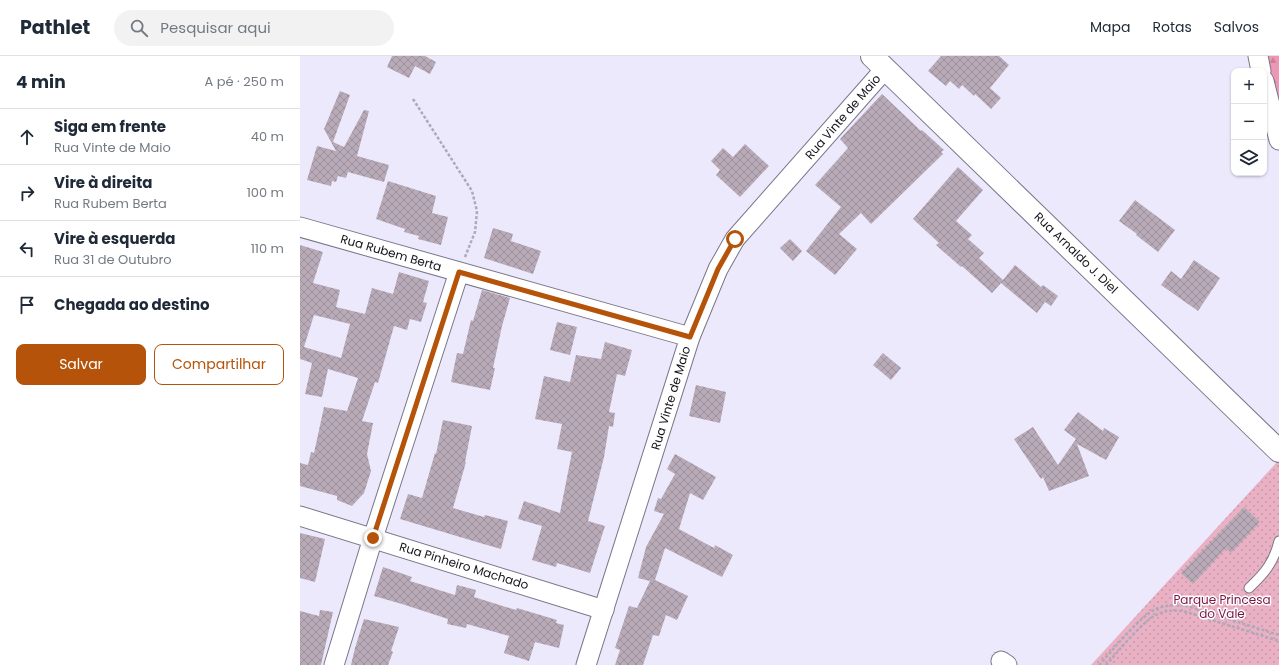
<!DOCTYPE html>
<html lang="pt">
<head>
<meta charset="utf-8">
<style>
	body { margin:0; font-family:Poppins,sans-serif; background:#f2f2f3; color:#1f2937 }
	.controls { position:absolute; right:12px; top:12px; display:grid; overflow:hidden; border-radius:8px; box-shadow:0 1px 3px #0004 }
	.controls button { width:36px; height:36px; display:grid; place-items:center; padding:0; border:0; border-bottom:1px solid #e0e1e3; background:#fff; color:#1f2937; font:20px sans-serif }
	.stop { position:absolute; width:12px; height:12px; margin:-9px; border:3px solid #b45309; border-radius:50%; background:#fff }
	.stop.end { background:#b45309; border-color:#fff; box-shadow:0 1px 4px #0008 }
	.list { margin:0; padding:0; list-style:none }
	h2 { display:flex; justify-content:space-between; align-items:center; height:52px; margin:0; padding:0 16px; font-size:17px }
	h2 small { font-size:13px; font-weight:400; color:#747a83 }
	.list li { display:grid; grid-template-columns:26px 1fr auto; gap:12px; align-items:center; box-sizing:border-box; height:56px; padding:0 16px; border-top:1px solid #e0e1e3 }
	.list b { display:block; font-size:15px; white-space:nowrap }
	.list p { margin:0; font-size:13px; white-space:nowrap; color:#747a83 }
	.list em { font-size:13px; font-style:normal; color:#747a83 }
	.actions { display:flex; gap:8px; padding:12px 16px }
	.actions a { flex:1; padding:9px 0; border:1px solid #b45309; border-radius:8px; text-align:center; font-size:14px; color:#b45309 }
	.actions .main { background:#b45309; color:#fff }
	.icon { flex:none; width:22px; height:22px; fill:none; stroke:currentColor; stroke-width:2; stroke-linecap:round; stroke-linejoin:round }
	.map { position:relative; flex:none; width:979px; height:609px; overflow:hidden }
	header { display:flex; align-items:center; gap:24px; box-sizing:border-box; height:56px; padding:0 20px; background:#fff; border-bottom:1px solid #e0e1e3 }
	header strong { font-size:19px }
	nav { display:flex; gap:22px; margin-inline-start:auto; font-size:14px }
	.search { width:280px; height:36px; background:#f2f2f3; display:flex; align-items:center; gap:10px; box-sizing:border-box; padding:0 14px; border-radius:22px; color:#747a83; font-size:15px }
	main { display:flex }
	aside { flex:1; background:#fff }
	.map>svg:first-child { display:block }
	.forest { fill:url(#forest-firs) }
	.park { fill:url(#park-dots) }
	.building { fill:url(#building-cross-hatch); fill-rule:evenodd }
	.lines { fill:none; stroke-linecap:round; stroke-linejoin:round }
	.service-casing { stroke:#7a7688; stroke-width:11 }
	.minor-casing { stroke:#7a7688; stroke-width:21 }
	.tertiary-casing { stroke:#7a7688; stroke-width:24 }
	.path { stroke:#aca9b9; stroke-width:2.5; stroke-dasharray:3 2; stroke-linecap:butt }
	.service { stroke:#fff; stroke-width:9 }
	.minor { stroke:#fff; stroke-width:19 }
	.tertiary { stroke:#fff; stroke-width:22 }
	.route { stroke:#b45309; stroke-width:5 }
	.labels { text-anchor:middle; stroke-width:3; stroke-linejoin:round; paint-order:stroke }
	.street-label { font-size:12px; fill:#15141a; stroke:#fff }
	.park-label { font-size:12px; fill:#7a1544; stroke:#fff }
</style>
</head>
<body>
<header>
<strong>Pathlet</strong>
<div class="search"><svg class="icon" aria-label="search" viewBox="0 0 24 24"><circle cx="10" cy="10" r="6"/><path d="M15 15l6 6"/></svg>Pesquisar aqui</div>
<nav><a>Mapa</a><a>Rotas</a><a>Salvos</a></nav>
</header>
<main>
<aside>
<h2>4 min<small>A pé · 250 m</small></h2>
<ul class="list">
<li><svg class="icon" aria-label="ahead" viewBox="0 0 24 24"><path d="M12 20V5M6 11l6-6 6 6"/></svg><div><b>Siga em frente</b><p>Rua Vinte de Maio</p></div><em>40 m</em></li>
<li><svg class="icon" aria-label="right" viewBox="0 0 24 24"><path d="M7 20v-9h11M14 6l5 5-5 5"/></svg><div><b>Vire à direita</b><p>Rua Rubem Berta</p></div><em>100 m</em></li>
<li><svg class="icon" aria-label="left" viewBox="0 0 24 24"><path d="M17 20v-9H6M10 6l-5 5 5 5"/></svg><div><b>Vire à esquerda</b><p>Rua 31 de Outubro</p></div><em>110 m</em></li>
<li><svg class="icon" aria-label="arrive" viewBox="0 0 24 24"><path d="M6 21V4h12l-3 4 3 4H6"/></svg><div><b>Chegada ao destino</b></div></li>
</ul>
<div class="actions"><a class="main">Salvar</a><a>Compartilhar</a></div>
</aside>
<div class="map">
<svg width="979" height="609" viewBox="0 0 979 609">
	<defs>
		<pattern id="forest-firs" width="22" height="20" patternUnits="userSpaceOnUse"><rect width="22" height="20" fill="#ee97b4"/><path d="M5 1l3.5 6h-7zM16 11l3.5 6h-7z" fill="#cb819a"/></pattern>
		<pattern id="park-dots" width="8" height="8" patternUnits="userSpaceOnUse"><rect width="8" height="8" fill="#e9b1c3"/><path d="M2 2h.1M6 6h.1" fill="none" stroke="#c797a7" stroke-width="1.8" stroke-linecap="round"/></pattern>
		<pattern id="building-cross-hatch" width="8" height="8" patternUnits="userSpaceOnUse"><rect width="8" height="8" fill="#b9aab8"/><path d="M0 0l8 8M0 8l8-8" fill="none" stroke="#9e919e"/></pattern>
	</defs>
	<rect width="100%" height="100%" fill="#ede9fd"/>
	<polygon class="forest" points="958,0 979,0 979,84"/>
	<polygon class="park" points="978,405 979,406 979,609 791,609"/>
	<g class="building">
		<polygon points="92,0 125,0 136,6 130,18 115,10 109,22 87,11"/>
		<polygon points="641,0 699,0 709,9 690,32 701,42 691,53 675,38 674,40 662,29 659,33 650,25 646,30 628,15"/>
		<polygon points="40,35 50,39 33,86 44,91 64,54 69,55 57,100 89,109 84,126 48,116 46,122 38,120 36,126 32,125 31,130 7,124 17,90 36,95 24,73"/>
		<polygon points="582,38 621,75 622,74 644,94 641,96 643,98 571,168 561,157 539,178 557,193 535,219 506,195 541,151 515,129 548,92 540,83"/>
		<polygon points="445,88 469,110 440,141 416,119 420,114 411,105 423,92 433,101"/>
		<polygon points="658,111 683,134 656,165 672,179 668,183 684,197 679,202 703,224 715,209 741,231 743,229 758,240 751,250 745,246 737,257 701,227 692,237 662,210 661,211 636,189 639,187 613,163"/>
		<polygon points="88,125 136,140 132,157 148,161 141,189 118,183 119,180 104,176 105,173 76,163"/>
		<polygon points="835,144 875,174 858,196 836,179 837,178 819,165"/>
		<polygon points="193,172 213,178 211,185 241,195 233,218 184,202"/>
		<polygon points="490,183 502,195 493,205 480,192"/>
		<path d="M0,189L23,196L13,227L40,234L36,251L65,258L72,232L93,238L99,216L129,225L123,246L127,247L121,266L110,263L107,274L94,270L78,327L75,326L62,365L73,367L67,398L71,415L64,437L52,450L37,444V440L0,430V407L8,409L11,396L14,397L24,351L47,355L58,322L28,313L22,341L5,338L12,307L0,303ZM14,259L50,268L41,302L4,291Z"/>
		<polygon points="894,204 920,222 898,255 861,229 871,215 881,223"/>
		<polygon points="182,234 210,242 202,270 193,312 195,312 190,334 151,326 157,297 163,298 171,264 173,265"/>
		<polygon points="257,266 277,271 270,299 250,294"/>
		<polygon points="305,286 332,294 325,320 317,318 309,356 315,357 313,371 309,370 304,401 288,465 305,470 290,517 257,507 256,511 232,504 242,470 218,463 224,445 260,457 272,396 257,393 262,368 235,363 244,320 270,326 276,299 301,303"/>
		<polygon points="583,297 601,312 591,324 573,309"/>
		<polygon points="396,329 426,336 420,367 389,360"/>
		<polygon points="778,356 803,375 804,372 819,381 806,404 777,388 789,420 749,435 743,421 741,423 714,383 733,371 758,409 776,383 764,374"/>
		<polygon points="143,364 172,370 165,406 166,406 153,452 184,461 185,459 208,465 201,493 180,487 100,463 108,438 122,442 135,397 136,398"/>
		<polygon points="375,398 416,421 403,444 390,437 379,473 414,492 415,489 433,499 422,521 365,492 355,524 388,540 377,564 366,559 359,580 353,579 343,609 315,609 320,594 315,592 329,550 337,552 350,525 338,522 346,491 364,458 354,455 358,442 361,443 375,418 367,413"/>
		<polygon points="944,451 960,466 931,497 926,492 893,528 881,517"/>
		<polygon points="0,477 25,483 15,526 0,522"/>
		<polygon points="83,511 112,521 110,525 155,539 157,529 176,534 174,541 216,554 217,552 257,564 256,567 264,569 259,592 235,586 229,605 204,597 209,580 167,568 166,572 147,568 148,563 102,548 74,540"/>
		<polygon points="20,554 33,556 21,609 0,609 0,555 19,560"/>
		<polygon points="64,563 99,571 91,595 93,596 88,609 51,609 55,592"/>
	</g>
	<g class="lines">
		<defs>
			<path id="service" d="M949,532C965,517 974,506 979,485"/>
			<g id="minor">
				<polyline points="958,0 961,15"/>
				<polyline points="964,25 979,84"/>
				<polyline points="0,171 390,281"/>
				<polyline points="0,460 304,554"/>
				<polyline points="701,605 707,609"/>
				<polyline points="34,609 73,482 159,216"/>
				<polyline points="286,609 390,281 418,213 435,183 585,13"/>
			</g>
			<polyline id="tertiary" points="572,0 979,395"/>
		</defs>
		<use href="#service" class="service-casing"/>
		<use href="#minor" class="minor-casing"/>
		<use href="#tertiary" class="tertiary-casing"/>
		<g class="path">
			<polyline points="113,43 172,135 177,155 175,176 165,201"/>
			<path d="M799,609C812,595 841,559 856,553C865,549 874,549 884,549L979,579"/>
			<path d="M806,609C818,596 843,564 858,558C866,554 874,554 883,555L979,585"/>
		</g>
		<use href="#service" class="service"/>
		<use href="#minor" class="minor"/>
		<use href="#tertiary" class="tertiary"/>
	</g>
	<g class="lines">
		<polyline class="route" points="73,482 159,216 390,281 418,213 435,183"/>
	</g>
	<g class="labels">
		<g class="street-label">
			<text transform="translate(543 61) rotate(-49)" y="4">Rua Vinte de Maio</text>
			<text transform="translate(91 197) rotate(16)" y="4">Rua Rubem Berta</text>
			<text transform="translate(776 197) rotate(44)" y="4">Rua Arnaldo J. Diel</text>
			<text transform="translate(371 342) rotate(-73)" y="4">Rua Vinte de Maio</text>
			<text transform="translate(164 510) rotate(17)" y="4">Rua Pinheiro Machado</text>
		</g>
		<g class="park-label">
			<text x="922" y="548">Parque Princesa<tspan x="922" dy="14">do Vale</tspan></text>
		</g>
	</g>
</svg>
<div class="controls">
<button>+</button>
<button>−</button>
<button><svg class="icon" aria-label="layers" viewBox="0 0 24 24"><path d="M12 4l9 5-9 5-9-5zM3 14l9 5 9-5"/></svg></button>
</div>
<div class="stop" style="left:435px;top:183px"></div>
<div class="stop end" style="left:73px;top:482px"></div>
</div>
</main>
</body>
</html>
